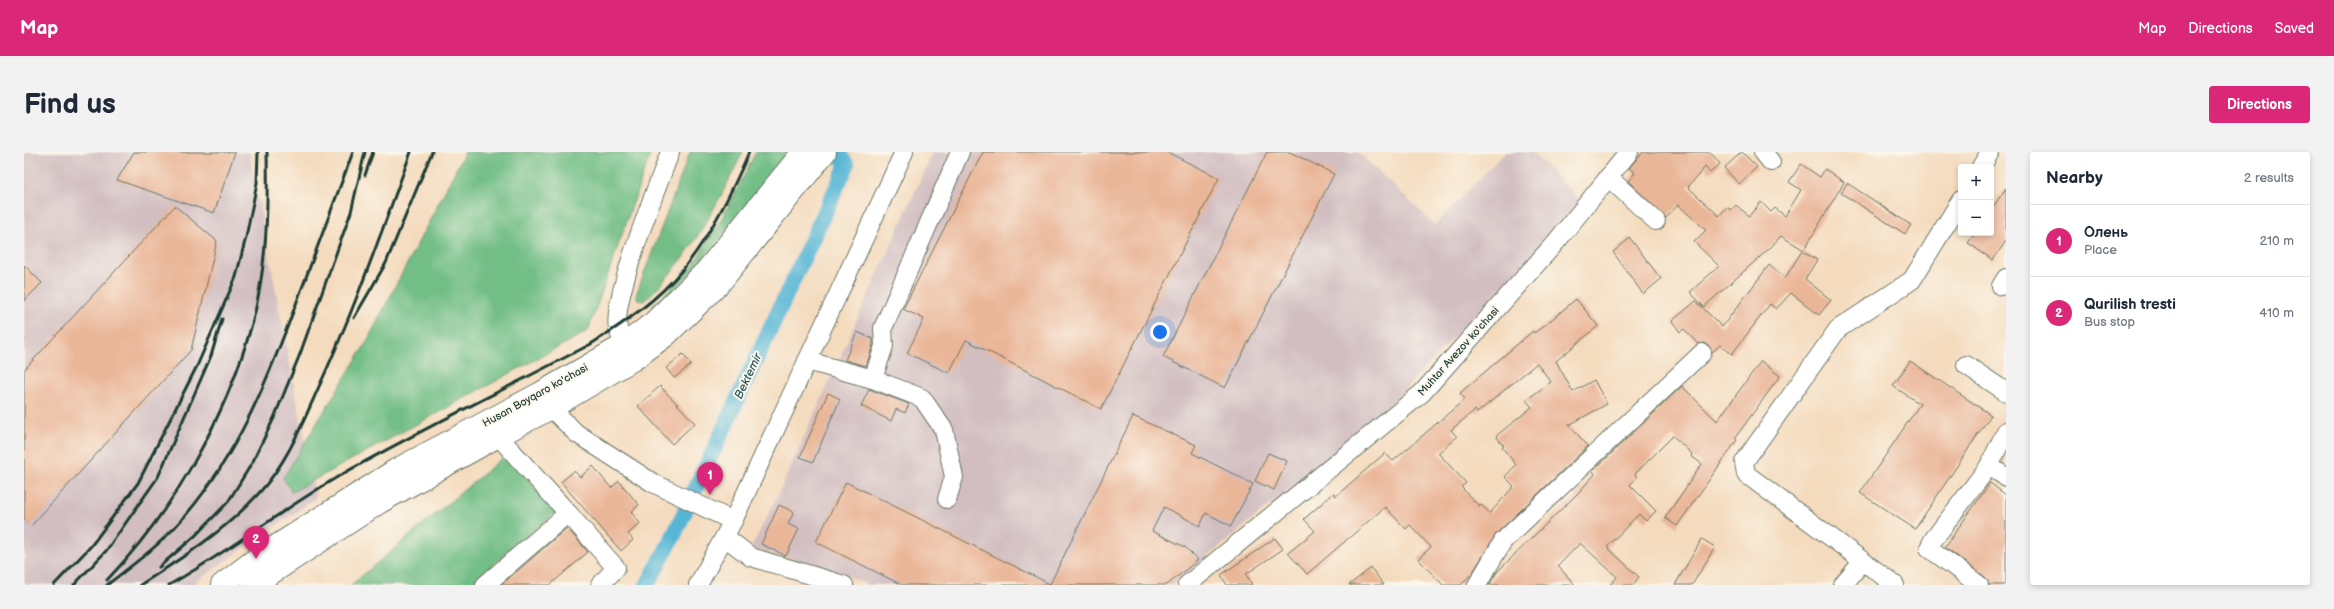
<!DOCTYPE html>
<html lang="en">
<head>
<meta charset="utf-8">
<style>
	body { margin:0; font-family:"Balsamiq Sans",sans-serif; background:#f2f2f3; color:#1f2937 }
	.controls { position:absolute; right:12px; top:12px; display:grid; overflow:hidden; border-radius:4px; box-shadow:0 2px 6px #0003 }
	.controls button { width:36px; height:36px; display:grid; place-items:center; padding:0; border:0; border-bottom:1px solid #e0e1e3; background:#fff; color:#1f2937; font:20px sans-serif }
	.you { position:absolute; left:1136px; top:180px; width:14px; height:14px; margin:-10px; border:3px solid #fff; border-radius:50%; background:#1a73e8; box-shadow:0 0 0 6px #1a73e833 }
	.badge { display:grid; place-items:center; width:26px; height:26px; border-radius:50%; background:#db2777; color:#fff; font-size:13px; font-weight:700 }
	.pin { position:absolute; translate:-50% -33px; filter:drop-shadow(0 1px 2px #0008) }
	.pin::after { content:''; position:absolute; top:21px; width:14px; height:12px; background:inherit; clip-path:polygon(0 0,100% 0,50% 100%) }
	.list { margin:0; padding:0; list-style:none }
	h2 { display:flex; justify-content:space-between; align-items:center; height:52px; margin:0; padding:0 16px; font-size:17px }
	h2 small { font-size:13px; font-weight:400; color:#747a83 }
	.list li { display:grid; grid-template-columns:26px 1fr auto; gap:12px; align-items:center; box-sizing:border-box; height:72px; padding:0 16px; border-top:1px solid #e0e1e3 }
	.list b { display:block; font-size:15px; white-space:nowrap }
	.list p { margin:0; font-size:13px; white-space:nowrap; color:#747a83 }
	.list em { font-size:13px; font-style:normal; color:#747a83 }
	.map { position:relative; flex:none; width:1982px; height:433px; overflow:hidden; border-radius:4px }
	header { display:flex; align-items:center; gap:24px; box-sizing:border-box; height:56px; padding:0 20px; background:#db2777; color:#fff }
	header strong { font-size:19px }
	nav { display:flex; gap:22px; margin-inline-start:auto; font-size:14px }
	.intro { display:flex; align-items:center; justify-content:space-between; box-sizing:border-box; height:96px; padding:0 24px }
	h1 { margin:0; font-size:28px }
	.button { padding:10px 18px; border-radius:4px; background:#db2777; color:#fff; font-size:14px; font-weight:700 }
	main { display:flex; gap:24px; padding:0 24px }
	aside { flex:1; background:#fff; border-radius:4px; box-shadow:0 2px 6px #0003 }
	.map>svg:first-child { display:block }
	.industrial { fill:#d2bec1 }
	.forest { fill:#72be86; stroke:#487e5d }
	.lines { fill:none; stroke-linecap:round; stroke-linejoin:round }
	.canal { stroke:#57b6d5; stroke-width:16 }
	.building { fill:#eab698; fill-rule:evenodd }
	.minor-casing { stroke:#6a7464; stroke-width:20 }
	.major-casing { stroke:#6a7464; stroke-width:24 }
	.minor { stroke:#fff; stroke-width:18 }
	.major { stroke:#fff; stroke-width:22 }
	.rail { stroke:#1f3d34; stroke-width:3 }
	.labels { text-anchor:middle; stroke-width:4; stroke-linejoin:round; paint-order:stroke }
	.street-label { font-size:11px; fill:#1f3d34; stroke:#fbf7ec }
	.water-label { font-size:12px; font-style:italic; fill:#2d5b5c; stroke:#fbf7ec }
</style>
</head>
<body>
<header>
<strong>Map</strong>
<nav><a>Map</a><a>Directions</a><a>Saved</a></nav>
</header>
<div class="intro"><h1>Find us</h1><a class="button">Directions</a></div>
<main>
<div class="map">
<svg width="1982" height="433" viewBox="0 0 1982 433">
	<rect width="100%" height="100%" fill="#fbf7ec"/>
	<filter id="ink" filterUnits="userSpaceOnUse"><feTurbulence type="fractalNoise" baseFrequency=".025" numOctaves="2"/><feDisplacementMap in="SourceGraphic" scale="8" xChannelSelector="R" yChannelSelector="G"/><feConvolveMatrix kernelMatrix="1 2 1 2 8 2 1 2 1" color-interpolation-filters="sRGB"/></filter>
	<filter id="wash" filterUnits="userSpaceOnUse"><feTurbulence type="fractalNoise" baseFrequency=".012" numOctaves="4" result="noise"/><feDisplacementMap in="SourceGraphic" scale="16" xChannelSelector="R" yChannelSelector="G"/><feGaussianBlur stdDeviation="0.9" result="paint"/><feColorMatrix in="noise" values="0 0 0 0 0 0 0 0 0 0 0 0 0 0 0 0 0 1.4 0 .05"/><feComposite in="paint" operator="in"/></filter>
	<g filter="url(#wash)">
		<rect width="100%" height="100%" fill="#f4dbbe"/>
		<g class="industrial">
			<polygon points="0,0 225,0 292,346 167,433 0,433"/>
			<polygon points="909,0 1334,0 1411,73 1481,0 1508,0 1558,50 1362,257 1149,433 844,433 807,417 727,396 752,347"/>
		</g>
		<g class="forest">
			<polygon points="441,0 627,0 564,179 268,340 259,326 341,193"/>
			<path d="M666,0H719C691,56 667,106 620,149L614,148L612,143Z"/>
			<polygon points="732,0 765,0 672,116 631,156 628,154 669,113 698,66"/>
			<polygon points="483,302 532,360 445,433 327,433"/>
		</g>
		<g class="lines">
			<polyline class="canal" points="623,433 648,387 823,13 814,0"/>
		</g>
		<g id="blocks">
			<g class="building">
				<polygon points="110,0 211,0 190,61 93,28"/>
				<polygon points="959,0 1143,0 1195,26 1077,257 942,188 925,221 883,201 900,167 879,157"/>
				<polygon points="1243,0 1266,0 1310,22 1201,236 1139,205"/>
				<polygon points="1619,0 1686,0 1696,12 1686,21 1681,15 1664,35 1695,64 1703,55 1707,58 1712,53 1725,64 1737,50 1747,60 1751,56 1761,64 1777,38 1765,30 1777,12 1796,25 1801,17 1820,30 1780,98 1757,84 1747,95 1680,155 1666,140 1695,114 1670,90 1682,78 1654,53 1642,66 1604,29 1611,21 1605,16"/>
				<polygon points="1718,0 1733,15 1715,32 1700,16"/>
				<polygon points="1823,31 1887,73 1881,82 1817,41"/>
				<polygon points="1982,36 1982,89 1969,108 1944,91 1951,81 1967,81 1967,58"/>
				<polygon points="151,54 193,89 167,198 7,374 0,367 0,218"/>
				<polygon points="1606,86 1637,127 1619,142 1589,100"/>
				<polygon points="1778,99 1793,108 1781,127 1807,148 1795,163 1767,141 1752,157 1746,152 1708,202 1696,193 1688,200 1685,194 1681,191 1674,192 1660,177 1656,180 1648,169 1672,149 1698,175 1745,113 1761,126"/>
				<polygon points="0,113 18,131 0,149"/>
				<path d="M1552,147L1574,174L1532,209L1549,240L1570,228L1583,252L1545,273L1564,294L1472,382L1449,420L1437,433H1419L1394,407L1407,395L1386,373L1382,377L1361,355L1283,422L1264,401L1291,379L1280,367L1310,341L1312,344L1361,301L1369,309L1441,247L1436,241L1509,179L1510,181L1521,173ZM1513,211L1527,230L1502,248L1508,255L1472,284L1480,294L1478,295L1492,313L1481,325L1490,334L1466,361L1456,352L1455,354L1437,335L1442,331L1414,301L1433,285L1427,278L1451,258L1453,261Z"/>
				<polygon points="833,180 849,187 849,193 842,214 821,208"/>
				<polygon points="659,202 667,213 650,226 642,216"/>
				<polygon points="1737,209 1756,224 1711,286 1713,288 1653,374 1641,366 1678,312 1667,304 1668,302 1649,284 1611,322 1613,325 1606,333 1632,359 1622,369 1615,362 1583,395 1615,425 1609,433 1586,433 1593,425 1556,391 1534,414 1551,433 1465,433 1473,420 1555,340 1571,322 1569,319 1658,234 1693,269"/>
				<polygon points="1886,209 1967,263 1891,377 1836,341 1896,252 1869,234"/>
				<polygon points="636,234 671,271 648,292 614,254"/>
				<polygon points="845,237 885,252 881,261 872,257 867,269 837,254"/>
				<polygon points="804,241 816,247 789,310 776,305"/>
				<polygon points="1109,264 1172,293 1168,301 1229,332 1207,374 1182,361 1176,374 1140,355 1128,379 1161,395 1174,408 1143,433 878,433 792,390 822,330 1026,432"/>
				<polygon points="1244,301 1263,309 1250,338 1231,329"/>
				<polygon points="569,314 587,336 595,329 615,353 607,360 616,371 604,382 609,388 597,399 537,330 550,319 556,325"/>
				<polygon points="1966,331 1982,343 1982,433 1965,433 1961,425 1921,395"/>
				<polygon points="755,353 770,360 764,372 775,377 762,404 737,392"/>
				<polygon points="543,376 564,400 526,433 477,433"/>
				<polygon points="1251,386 1259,397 1222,422 1228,433 1203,433 1197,423"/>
				<polygon points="1678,387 1691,395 1668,433 1651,433"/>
				<polygon points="1347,416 1360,433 1325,433"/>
			</g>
		</g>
	</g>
	<g filter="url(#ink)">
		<use href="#blocks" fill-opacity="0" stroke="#6a7464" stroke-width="1"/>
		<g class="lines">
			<defs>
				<g id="minor">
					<polyline points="1739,0 1747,10"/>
					<polyline points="1957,15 1966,0"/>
					<polyline points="1584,25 1632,69"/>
					<polyline points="1977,134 1982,126"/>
					<path d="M608,203C602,195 596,186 594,176C587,147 634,34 646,0"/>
					<polyline points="783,209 849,227 898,246 920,278 930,325 923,347"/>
					<polyline points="1942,213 1982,240"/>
					<polyline points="849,227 860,194 859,176 936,0"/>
					<polyline points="519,245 527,256 552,281 629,331 709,369"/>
					<polyline points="1965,314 1982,325"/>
					<polyline points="544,361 592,416 576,433"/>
					<polyline points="701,385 727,405 820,433"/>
					<polyline points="461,433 544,361 474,284"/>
					<polyline points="674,433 709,369 880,0"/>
					<polyline points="1163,433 1398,241 1532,90 1605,0"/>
					<polyline points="1453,433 1479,389 1678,201"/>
					<polyline points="1819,433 1839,409"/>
					<polyline points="1871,433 1722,322 1720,310 1814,177 1888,128 1937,48"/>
					<polyline points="1955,433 1905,396 1909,388 1965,314 1982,279"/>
				</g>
				<g id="major">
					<polyline points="198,433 232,407 372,318 517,241 600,193 629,171 683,118 779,0"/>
					<polyline points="229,433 356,350 474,284 527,256 610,207 641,184 694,133 801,0"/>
				</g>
			</defs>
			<use href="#minor" class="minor-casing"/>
			<use href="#major" class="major-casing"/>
			<use href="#minor" class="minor"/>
			<use href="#major" class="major"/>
			<g class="rail">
				<polyline points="341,23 349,0"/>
				<polyline points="330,166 362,111 408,0"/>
				<polyline points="135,415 171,384 204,350 228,311 250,266 276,202 327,60 341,0"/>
				<path d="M83,428C150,358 202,265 228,172C243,116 244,57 243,0"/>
				<polyline points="30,433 67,394 114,331 173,214 212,125 222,85 233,31 234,0"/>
				<polyline points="50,433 82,399 134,325 187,204 198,167"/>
				<path d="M83,433C107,414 131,397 152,374C214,307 247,220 278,136C295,91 312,45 329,0"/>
				<path d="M116,433C158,406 201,379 235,341C262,312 277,275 293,239C329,161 357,81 387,0"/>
				<path d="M145,433C206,399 261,355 322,320C402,275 485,235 567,192C600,171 634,148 659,117C687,83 708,40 725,0"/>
			</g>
		</g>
	</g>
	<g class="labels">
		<g class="street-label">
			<text transform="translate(1434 199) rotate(-48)" y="4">Muhtar Avezov ko'chasi</text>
			<text transform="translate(511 243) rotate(-29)" y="4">Husan Boyqaro ko'chasi</text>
		</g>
		<g class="water-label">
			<text transform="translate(724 224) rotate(-65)" y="4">Bektemir</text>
		</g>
	</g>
</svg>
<div class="controls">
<button>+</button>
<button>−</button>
</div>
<div class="you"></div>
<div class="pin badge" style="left:686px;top:343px">1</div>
<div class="pin badge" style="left:232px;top:407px">2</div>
</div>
<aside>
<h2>Nearby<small>2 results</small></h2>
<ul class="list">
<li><span class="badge">1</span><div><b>Олень</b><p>Place</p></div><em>210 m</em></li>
<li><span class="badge">2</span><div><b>Qurilish tresti</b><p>Bus stop</p></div><em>410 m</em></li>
</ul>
</aside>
</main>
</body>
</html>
